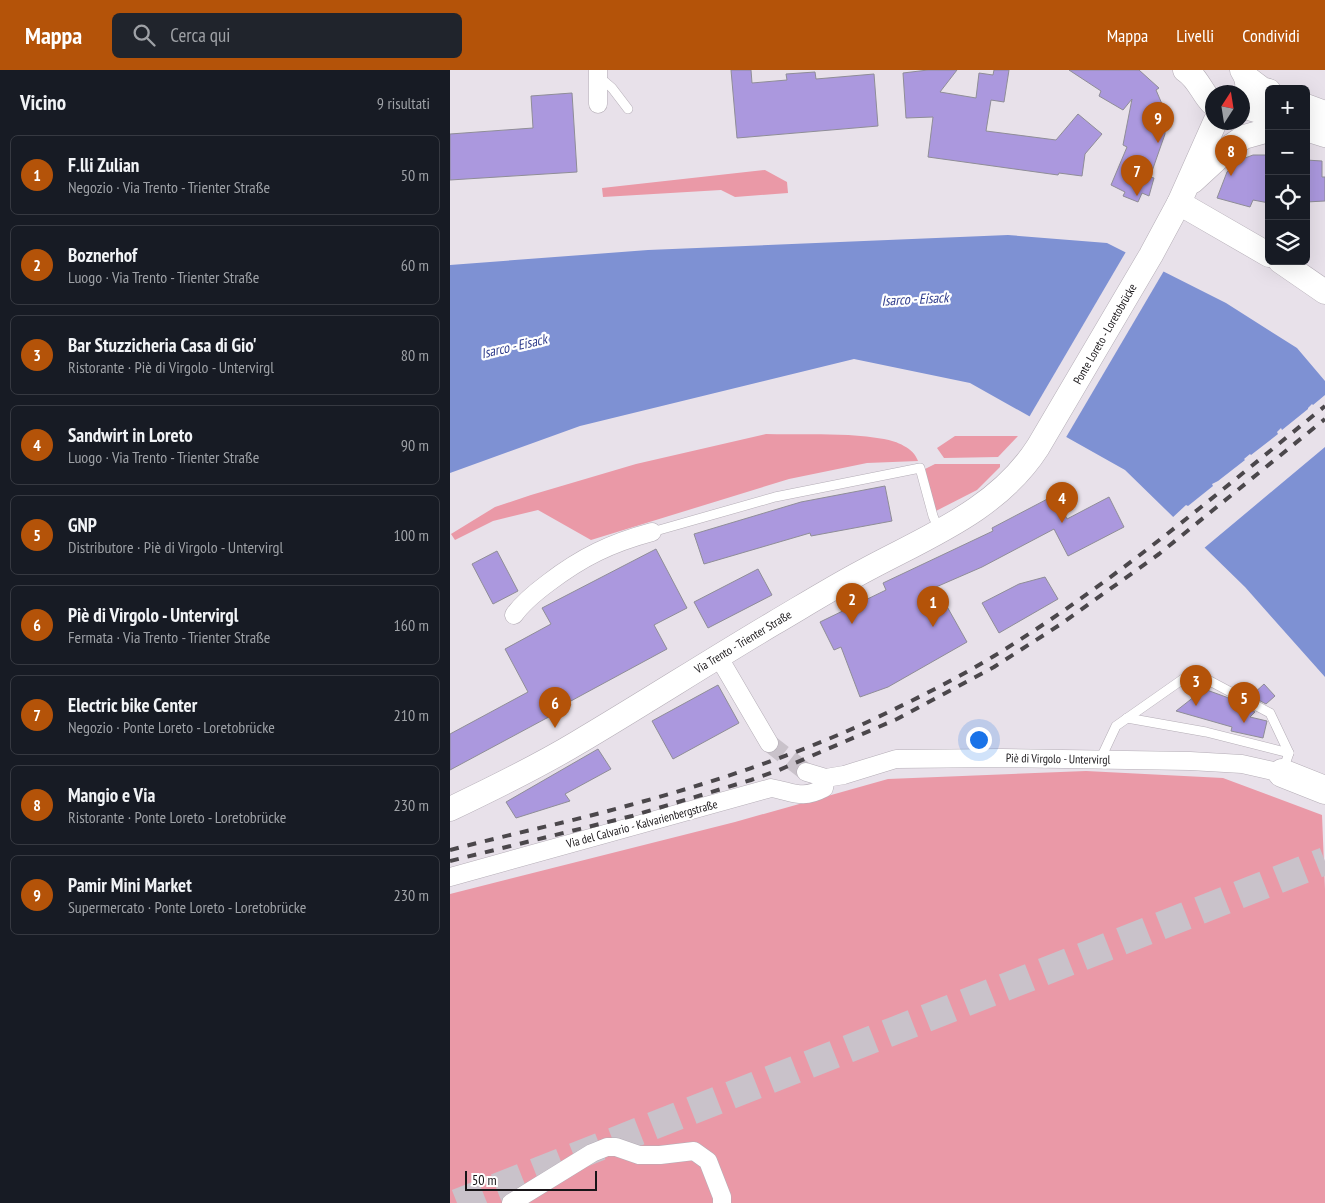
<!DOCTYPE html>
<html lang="it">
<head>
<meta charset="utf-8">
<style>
	body { margin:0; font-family:"PT Sans Narrow",sans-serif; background:#20242c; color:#f1f3f6 }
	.controls { position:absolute; right:15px; top:15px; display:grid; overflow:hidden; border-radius:8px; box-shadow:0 5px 20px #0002 }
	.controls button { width:45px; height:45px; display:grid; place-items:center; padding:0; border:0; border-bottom:1px solid #363941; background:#171b24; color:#f1f3f6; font:25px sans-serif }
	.compass { position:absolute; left:755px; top:15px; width:45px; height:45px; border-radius:50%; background:#171b24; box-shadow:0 5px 20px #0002; rotate:12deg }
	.scale { position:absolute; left:15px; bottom:12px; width:132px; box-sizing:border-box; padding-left:5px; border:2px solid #181518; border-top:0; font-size:14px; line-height:18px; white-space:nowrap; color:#181518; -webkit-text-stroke:4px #fff; paint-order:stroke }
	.you { position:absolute; left:528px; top:669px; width:18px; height:18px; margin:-12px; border:4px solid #fff; border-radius:50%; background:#1a73e8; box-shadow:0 0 0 8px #1a73e833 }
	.badge { display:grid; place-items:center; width:32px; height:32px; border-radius:50%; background:#b45309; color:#fff; font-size:16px; font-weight:700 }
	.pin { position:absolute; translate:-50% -41px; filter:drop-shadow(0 1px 2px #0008) }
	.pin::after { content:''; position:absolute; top:26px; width:18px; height:15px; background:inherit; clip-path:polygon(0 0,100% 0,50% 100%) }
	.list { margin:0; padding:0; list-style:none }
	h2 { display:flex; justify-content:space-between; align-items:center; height:65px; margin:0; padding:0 20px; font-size:21px }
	h2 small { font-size:16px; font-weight:400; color:#9ea1a6 }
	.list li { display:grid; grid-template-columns:32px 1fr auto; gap:15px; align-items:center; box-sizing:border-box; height:80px; margin:0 10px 10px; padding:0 10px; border:1px solid #363941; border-radius:8px }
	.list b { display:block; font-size:19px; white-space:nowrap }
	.list p { margin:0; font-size:16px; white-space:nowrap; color:#9ea1a6 }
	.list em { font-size:16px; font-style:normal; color:#9ea1a6 }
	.icon { flex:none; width:28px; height:28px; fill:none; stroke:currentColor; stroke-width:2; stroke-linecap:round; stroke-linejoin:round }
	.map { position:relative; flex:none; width:875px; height:1133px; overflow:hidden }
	header { display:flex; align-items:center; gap:30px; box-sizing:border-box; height:70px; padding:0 25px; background:#b45309; color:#fff }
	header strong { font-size:24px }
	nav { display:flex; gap:28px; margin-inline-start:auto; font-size:18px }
	.search { width:350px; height:45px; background:#20242c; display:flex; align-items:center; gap:12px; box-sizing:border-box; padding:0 18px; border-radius:8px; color:#9ea1a6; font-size:19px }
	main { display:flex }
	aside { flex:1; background:#171b24 }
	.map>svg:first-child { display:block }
	.green { fill:#ea99a7 }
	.water { fill:#7e91d3 }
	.pier { fill:#e8e1ea }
	.building { fill:#ab98de; stroke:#8f8d97 }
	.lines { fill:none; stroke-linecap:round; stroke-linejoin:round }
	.street-tunnel { stroke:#c9c2ca; stroke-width:18; stroke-dasharray:18 9; stroke-linecap:butt }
	.primary-tunnel { stroke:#c9c2ca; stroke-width:28; stroke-dasharray:28 14; stroke-linecap:butt }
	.lane-casing { stroke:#b4adb6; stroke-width:10 }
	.street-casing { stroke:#b4adb6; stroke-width:19 }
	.secondary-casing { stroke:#b4adb6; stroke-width:25 }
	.primary-casing { stroke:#b4adb6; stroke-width:29 }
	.lane { stroke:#fff; stroke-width:9 }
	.street { stroke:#fff; stroke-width:18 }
	.secondary { stroke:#fff; stroke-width:24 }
	.primary { stroke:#fff; stroke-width:28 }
	.rail { stroke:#4b474b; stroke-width:4; stroke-dasharray:9 9; stroke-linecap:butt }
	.labels { text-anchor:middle; stroke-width:4.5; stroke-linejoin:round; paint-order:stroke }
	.street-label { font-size:12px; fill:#181518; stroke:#fff }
	.water-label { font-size:14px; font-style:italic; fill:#2f3c8b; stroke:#fff }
</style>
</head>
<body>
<header>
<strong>Mappa</strong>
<div class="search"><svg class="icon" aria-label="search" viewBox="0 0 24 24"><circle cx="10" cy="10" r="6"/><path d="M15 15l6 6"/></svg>Cerca qui</div>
<nav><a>Mappa</a><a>Livelli</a><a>Condividi</a></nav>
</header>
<main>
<aside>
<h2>Vicino<small>9 risultati</small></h2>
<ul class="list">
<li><span class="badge">1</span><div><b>F.lli Zulian</b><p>Negozio · Via Trento - Trienter Straße</p></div><em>50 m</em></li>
<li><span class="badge">2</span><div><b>Boznerhof</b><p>Luogo · Via Trento - Trienter Straße</p></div><em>60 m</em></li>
<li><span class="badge">3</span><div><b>Bar Stuzzicheria Casa di Gio'</b><p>Ristorante · Piè di Virgolo - Untervirgl</p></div><em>80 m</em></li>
<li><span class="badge">4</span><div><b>Sandwirt in Loreto</b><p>Luogo · Via Trento - Trienter Straße</p></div><em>90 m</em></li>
<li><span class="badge">5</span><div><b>GNP</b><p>Distributore · Piè di Virgolo - Untervirgl</p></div><em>100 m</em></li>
<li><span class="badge">6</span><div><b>Piè di Virgolo - Untervirgl</b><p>Fermata · Via Trento - Trienter Straße</p></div><em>160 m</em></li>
<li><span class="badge">7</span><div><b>Electric bike Center</b><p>Negozio · Ponte Loreto - Loretobrücke</p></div><em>210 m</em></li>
<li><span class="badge">8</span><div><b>Mangio e Via</b><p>Ristorante · Ponte Loreto - Loretobrücke</p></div><em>230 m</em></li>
<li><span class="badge">9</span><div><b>Pamir Mini Market</b><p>Supermercato · Ponte Loreto - Loretobrücke</p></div><em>230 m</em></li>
</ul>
</aside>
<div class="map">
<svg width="875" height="1133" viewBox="0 0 875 1133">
	<rect width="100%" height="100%" fill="#e8e1ea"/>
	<g class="green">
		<polygon points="315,100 337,112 338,123 285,127 271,120 153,127 152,118"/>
		<path d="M316,364C353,365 397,362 434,369C446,371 464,378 468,391L417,393L339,409L141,470L88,440L43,451L5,470L1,464L45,437L81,425L186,394Z"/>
		<polygon points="505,366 568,366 548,387 494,388 487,378"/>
		<polygon points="485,394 550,394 550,397 527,420 484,442 475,399"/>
		<polygon points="636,701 773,708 872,745 875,819 875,1133 0,1133 0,824 285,752 438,709"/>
	</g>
	<polygon class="water" points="558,165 657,173 776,233 847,278 875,311 875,607 795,517 675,400 520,313 404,289 130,356 0,403 0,195 198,180"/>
	<g class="pier">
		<polygon points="677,180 715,199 615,369 578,349"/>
		<polygon points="875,325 875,377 753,479 721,449 736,435 738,436 763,416 762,414 768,411 795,390 794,389 800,384 801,385 828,364 827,362 831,358 832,360 858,339 858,338 862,334 863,335"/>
	</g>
	<g class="building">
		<polygon points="281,0 301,0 302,13 337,10 336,4 365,2 366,9 424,4 428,56 287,68"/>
		<polygon points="478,0 507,0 490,22 526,28 529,3 543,5 544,0 559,0 554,32 541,30 536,61 606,70 628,44 652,64 635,84 632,106 609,103 608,105 478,87 483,47 456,48 453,3"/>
		<polygon points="619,0 689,0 709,18 706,20 715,41 715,64 700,107 704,108 699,126 692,123 688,132 673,126 675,122 661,115 677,77 673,75 682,29 673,40 649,26 651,21"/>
		<polygon points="122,23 127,102 0,110 0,64 83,58 81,26"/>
		<polygon points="803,85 819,85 819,133 803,130 800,137 767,128 777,102 787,91"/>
		<polygon points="856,90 872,91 872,107 875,107 875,131 856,132"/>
		<polygon points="435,416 442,451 361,466 360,463 254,494 244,464 351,432"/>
		<polygon points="605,425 617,449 659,427 674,457 618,486 604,459 532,497 486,517 517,572 438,617 410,627 391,577 384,580 370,552 436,520 433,513 543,461 542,458"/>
		<polygon points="206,479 237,538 204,555 217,579 119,632 121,635 0,700 0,664 78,622 55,579 101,554 92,538"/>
		<polygon points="47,481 68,521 43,534 22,494"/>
		<polygon points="308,499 322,525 258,558 244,532"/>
		<polygon points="595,507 608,529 549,563 532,533 569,514"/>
		<polygon points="814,614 825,626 816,634 801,626"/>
		<polygon points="268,615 289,653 223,689 202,651"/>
		<polygon points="754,619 776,627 805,642 800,647 817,651 813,668 781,661 782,657 726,641"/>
		<polygon points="148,679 161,699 115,724 120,731 66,748 56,732"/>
	</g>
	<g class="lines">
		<polyline class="street-tunnel" points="319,673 356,702"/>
		<polyline class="primary-tunnel" points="7,1133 875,791"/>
		<defs>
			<g id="lane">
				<polyline points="148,6 162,18 178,39"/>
				<polyline points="202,462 325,427 470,398 483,446 489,460"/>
				<polyline points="677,648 756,662 839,683"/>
				<polyline points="650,690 666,656 743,602 820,643 839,683 833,700"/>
			</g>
			<g id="street">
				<polyline points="148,0 148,34"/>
				<path d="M64,545C73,532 86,522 98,513C132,487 161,473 202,462"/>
				<polyline points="268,586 319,673"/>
				<polyline points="356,702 376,708 394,705 446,689 552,688 740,691 792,694 832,703"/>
				<path d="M0,807L321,718C344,722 351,730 374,718L376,708"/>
				<polyline points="61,1133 142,1083 157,1077 166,1077 189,1085 210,1085 244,1081 258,1091 272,1127 272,1133"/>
			</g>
			<g id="secondary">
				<path d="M735,0C748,8 752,23 762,33"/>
				<path d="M792,0C799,10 799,19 792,30"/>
				<polyline points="796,7 812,19 819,21"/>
				<polyline points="792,36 819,44"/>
				<polyline points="856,36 875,43"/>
				<polyline points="856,59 875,65"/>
				<polyline points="743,111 781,76 794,67 819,60"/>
				<polyline points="729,133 819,185"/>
				<polyline points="830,191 875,222"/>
				<path d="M0,739C42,719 87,697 127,673C193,634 258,592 324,553C353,536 382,518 412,502C476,467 547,441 588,377L701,185L729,133L765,52"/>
			</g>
			<polyline id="primary" points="832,703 875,720"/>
		</defs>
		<use href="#lane" class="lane-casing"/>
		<use href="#street" class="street-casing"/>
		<use href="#secondary" class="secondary-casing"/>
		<use href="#primary" class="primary-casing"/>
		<use href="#lane" class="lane"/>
		<use href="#street" class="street"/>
		<use href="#secondary" class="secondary"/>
		<use href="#primary" class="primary"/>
		<g class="rail">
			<path d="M0,780C60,764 120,752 180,735C258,714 337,688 411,655C456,634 501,612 544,586C662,514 768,423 875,336"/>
			<polyline points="0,791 182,746 301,710 329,700 447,649 544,597 611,554 709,484 875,349"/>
		</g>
	</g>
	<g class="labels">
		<g class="street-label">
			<text transform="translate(655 264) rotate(-60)" y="4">Ponte Loreto - Loretobrücke</text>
			<text transform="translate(293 572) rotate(-31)" y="4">Via Trento - Trienter Straße</text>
			<text transform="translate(608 689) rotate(1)" y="4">Piè di Virgolo - Untervirgl</text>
			<text transform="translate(192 754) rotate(-15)" y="4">Via del Calvario - Kalvarienbergstraße</text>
		</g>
		<g class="water-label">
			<text transform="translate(465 229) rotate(-3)" y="5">Isarco - Eisack</text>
			<text transform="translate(64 276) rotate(-13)" y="5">Isarco - Eisack</text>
		</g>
	</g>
</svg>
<div class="controls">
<button>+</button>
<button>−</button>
<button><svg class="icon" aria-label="locate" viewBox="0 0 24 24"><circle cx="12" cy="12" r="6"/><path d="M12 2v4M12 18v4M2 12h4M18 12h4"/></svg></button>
<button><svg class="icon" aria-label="layers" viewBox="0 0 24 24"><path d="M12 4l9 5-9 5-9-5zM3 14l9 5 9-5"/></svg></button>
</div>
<svg class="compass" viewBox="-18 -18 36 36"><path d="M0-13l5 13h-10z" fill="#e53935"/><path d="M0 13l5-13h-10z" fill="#9ea1a6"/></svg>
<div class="scale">50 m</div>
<div class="you"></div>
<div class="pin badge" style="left:483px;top:557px">1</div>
<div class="pin badge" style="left:402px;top:554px">2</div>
<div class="pin badge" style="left:746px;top:636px">3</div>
<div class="pin badge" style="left:612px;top:453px">4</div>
<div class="pin badge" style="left:794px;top:653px">5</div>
<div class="pin badge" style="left:105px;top:658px">6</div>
<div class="pin badge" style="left:687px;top:126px">7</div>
<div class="pin badge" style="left:781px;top:106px">8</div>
<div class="pin badge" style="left:708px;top:73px">9</div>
</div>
</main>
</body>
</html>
